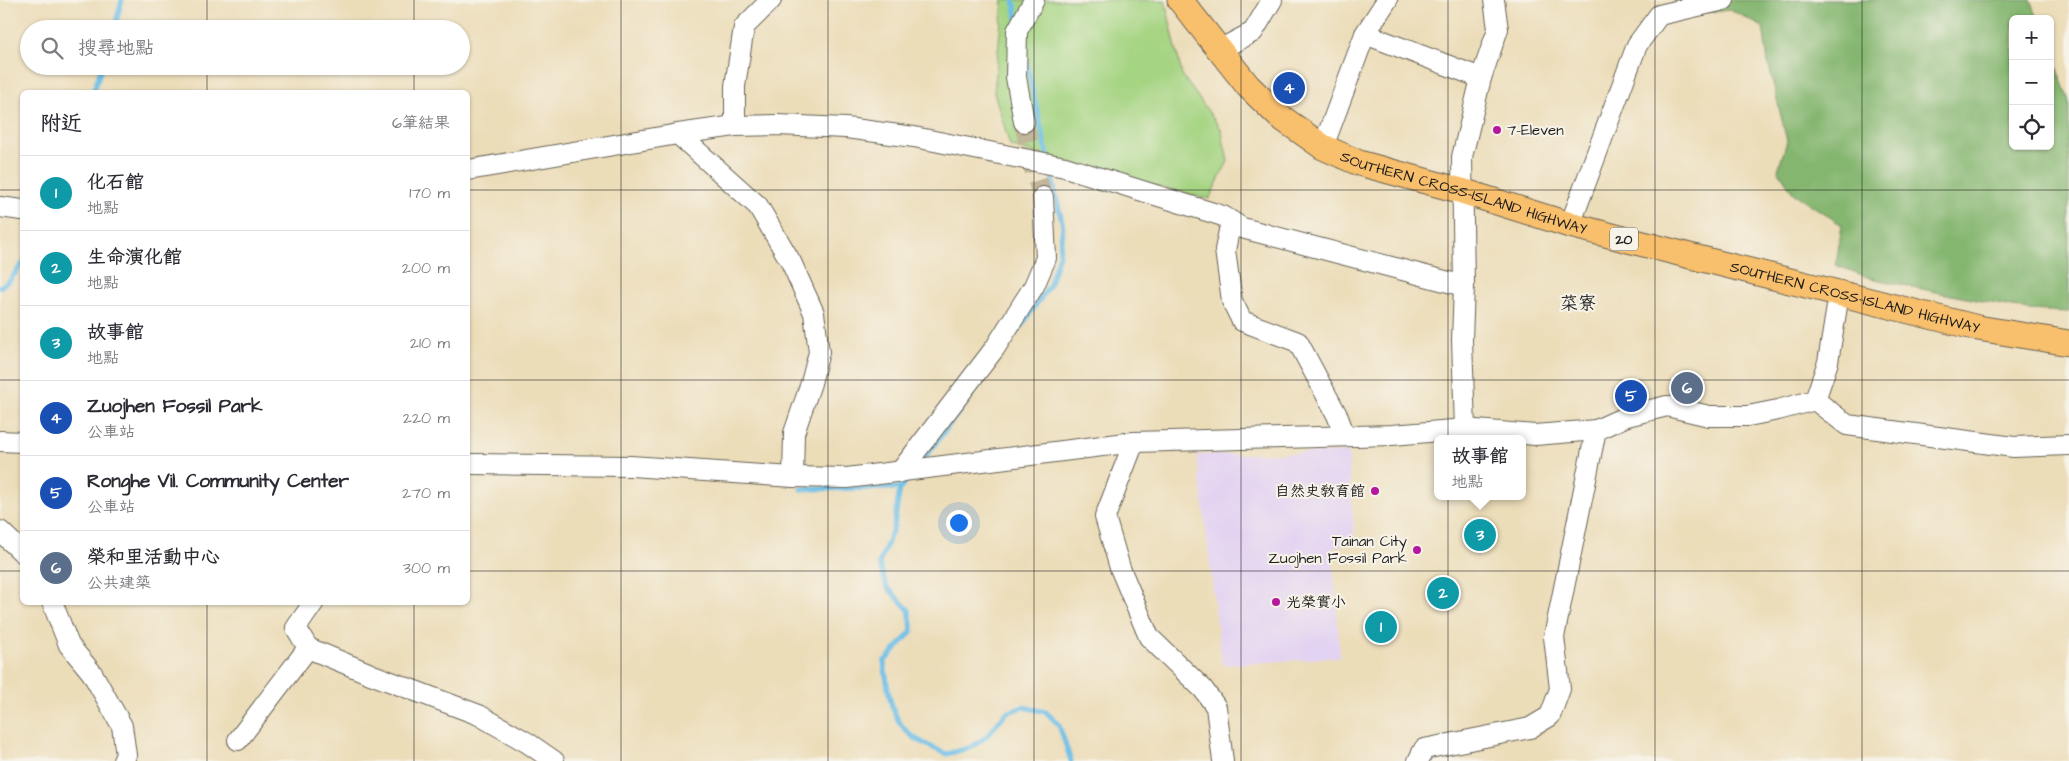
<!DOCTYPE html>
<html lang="zh-TW">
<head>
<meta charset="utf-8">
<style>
	body { margin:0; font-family:"Architects Daughter","LXGW WenKai TC",sans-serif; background:#f7f7f7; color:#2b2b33 }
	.controls { position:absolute; right:15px; top:15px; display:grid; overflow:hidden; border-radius:8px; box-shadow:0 1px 4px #0004 }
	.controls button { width:45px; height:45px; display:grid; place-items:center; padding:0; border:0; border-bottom:1px solid #e1e1e2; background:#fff; color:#2b2b33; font:25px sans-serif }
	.you { position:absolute; left:958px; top:522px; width:18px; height:18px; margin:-12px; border:4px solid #fff; border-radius:50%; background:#1a73e8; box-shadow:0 0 0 8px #1a73e833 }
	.badge { display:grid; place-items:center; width:32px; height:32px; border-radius:50%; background:#b5179e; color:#fff; font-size:16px; font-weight:700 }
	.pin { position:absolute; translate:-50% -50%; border:2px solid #fff; box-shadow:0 1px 5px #0006 }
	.popup { position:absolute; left:1434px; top:435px; width:92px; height:65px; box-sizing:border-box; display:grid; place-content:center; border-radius:8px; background:#fff; filter:drop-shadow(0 1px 4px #0005); font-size:16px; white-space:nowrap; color:#7c7c81 }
	.popup b { font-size:19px; color:#2b2b33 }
	.popup::after { content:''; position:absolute; left:50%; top:100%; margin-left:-10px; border:10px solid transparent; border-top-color:#fff }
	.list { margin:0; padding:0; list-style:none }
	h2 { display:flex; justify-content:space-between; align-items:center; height:65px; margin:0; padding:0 20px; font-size:21px }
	h2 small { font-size:16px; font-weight:400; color:#7c7c81 }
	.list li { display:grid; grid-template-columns:32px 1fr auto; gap:15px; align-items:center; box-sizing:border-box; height:75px; padding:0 20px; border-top:1px solid #e1e1e2 }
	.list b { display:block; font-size:19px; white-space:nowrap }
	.list p { margin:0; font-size:16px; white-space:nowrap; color:#7c7c81 }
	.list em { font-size:16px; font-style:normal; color:#7c7c81 }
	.icon { flex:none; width:28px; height:28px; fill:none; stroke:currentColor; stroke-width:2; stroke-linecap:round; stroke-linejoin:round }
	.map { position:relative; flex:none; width:2069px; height:761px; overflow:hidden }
	.search { position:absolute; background:#fff; box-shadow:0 1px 4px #0004; left:20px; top:20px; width:450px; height:55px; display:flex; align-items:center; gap:12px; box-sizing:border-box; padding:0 18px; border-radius:28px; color:#7c7c81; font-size:19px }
	.panel { position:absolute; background:#fff; box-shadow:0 1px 4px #0004; left:20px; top:90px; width:450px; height:515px; border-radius:8px }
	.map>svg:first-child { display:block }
	.built { fill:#e3d3f2 }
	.green { fill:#a5d482; stroke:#60784f }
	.forest { fill:#84b670; stroke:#506946 }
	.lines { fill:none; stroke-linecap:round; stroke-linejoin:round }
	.stream { stroke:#6dbfe8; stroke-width:5 }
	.minor-tunnel { stroke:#c2b69a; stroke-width:20; stroke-dasharray:20 10; stroke-linecap:butt }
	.minor-casing { stroke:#656053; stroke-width:22 }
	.major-casing { stroke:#656053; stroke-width:27 }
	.minor { stroke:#fff; stroke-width:20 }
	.major { stroke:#f8bf6c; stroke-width:25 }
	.grid { fill:none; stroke:#1c1c1c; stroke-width:1; stroke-opacity:0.55 }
	.poi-dot { fill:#b5179e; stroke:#f7f3e8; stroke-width:2 }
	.labels { text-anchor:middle; stroke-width:4; stroke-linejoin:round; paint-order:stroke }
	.shield { fill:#f7f3e8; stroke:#5e5c59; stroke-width:1 }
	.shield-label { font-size:14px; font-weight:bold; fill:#1c1c1c }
	.poi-label { font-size:15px; fill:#1c1c1c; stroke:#f7f3e8; text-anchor:start }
	.street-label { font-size:15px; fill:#1c1c1c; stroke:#f7f3e8 }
	.quarter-label { font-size:18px; fill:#1c1c1c; stroke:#f7f3e8 }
</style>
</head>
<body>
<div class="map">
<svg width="2069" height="761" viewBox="0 0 2069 761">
	<rect width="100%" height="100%" fill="#f7f3e8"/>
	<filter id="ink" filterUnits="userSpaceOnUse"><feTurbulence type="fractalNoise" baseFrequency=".02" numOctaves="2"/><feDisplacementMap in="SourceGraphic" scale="10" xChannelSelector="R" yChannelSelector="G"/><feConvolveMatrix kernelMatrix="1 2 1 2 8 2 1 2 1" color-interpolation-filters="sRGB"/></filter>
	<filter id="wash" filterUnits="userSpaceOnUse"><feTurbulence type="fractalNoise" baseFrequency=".0096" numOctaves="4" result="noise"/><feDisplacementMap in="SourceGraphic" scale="20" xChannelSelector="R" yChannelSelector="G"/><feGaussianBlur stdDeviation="1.12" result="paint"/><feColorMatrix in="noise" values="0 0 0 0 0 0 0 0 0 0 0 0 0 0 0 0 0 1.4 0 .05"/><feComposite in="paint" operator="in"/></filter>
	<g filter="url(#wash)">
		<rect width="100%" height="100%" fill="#ecddb9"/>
		<polygon class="built" points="1348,452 1355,541 1332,548 1340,657 1222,665 1197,455"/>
		<polygon class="green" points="1003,0 1165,0 1182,75 1221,129 1228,161 1209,199 1102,173 1010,146 994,92"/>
		<polygon class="forest" points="1677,0 2031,0 2038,19 2013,19 2013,146 2050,146 2050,50 2069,101 2069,312 2028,310 1941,293 1870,278 1836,265 1842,225 1793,193 1778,170 1787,141 1768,62 1763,27 1731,10 1675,15"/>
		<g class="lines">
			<g class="stream">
				<polyline points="1014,0 1017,19"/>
				<polyline points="114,29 122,0"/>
				<polyline points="1025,56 1048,158"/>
				<polyline points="93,92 102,66"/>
				<polyline points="0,287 10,280 22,264"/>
				<polyline points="1017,332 1049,286 1059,255 1063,226 1050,169"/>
				<polyline points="921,463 977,387"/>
				<path d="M909,477L900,488L894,526L879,564L887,587L909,610L912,631L884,662C888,688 889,719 912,736C922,744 936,749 947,754L972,747L987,736L1006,713L1023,707L1046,712L1059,725L1071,761"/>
				<polyline points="801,489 900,488"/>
			</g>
		</g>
	</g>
	<g filter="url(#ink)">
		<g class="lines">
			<polyline class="minor-tunnel" points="1024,122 1034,169 1043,197"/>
			<defs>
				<g id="minor">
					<polyline points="1365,34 1481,78"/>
					<polyline points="1219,50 1253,32 1272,0"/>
					<polyline points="1024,122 1016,77 1017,31 1034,0"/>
					<polyline points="735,126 735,86 744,27 771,0"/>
					<polyline points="678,134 758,206 791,262 814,313 819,352 811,383 794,433 793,477"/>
					<polyline points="1323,147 1365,34 1387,0"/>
					<polyline points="468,170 678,134 735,126 777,125 846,128 914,137 1065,167 1223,216 1242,228 1464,286"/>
					<polyline points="0,207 22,210"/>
					<polyline points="1231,221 1225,250 1232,301 1242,321 1298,342 1337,415 1345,436"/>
					<polyline points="1570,225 1637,45 1659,15 1724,0"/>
					<polyline points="1815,400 1847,425 2014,447 2069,445"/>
					<polyline points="1465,429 1462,340 1464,286 1462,157 1481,78 1498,29 1494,0"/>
					<polyline points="0,441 22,442"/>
					<polyline points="1134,442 1105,517 1120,568 1149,637 1203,689 1216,707 1223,761"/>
					<polyline points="468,464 631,466 793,477 847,478 1134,442 1392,435 1465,429 1535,435 1596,430 1627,416 1667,406 1709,416 1748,416 1778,410 1815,400 1828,362 1839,294"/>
					<polyline points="900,472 995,348 1034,286 1046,258 1043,197"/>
					<polyline points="0,531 22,552"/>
					<polyline points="52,602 69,645 92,673 122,726 126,755 123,761"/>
					<polyline points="314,602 296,628 308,648 373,675 479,715 528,743 554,761"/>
					<polyline points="238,740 308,648"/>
					<polyline points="1418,761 1424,749 1530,728 1550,716 1560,689 1554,637 1596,430"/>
				</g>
				<g id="major">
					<path id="s1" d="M1180,0L1248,86L1279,116L1323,147L1359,163L1462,191L1570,225L1690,256L1978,328L2069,343"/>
				</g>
			</defs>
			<use href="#minor" class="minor-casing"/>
			<use href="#major" class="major-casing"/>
			<use href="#minor" class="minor"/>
			<use href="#major" class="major"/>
		</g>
	</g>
	<path class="grid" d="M207,0V29M414,0V29M621,0V761M828,0V761M1034,0V761M1241,0V761M1448,0V761M1655,0V761M1862,0V761M207,66V92M414,66V92M0,190H22M468,190H2069M0,380H22M468,380H2069M0,571H22M468,571H2069M207,602V761M414,602V761"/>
	<g class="poi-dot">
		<circle cx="1497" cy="130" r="5"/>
		<circle cx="1375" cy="491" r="5"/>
		<circle cx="1417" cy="550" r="5"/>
		<circle cx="1276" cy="602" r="5"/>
	</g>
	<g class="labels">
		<rect class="shield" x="1610" y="227.5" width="28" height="23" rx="4"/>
		<g class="shield-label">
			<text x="1624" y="244">20</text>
		</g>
		<g class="poi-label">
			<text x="1507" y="135">7-Eleven</text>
			<text x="1365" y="496" text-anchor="end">自然史教育館</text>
			<text x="1407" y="546" text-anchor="end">Tainan City<tspan x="1407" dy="17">Zuojhen Fossil Park</tspan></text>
			<text x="1286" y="607">光榮實小</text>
		</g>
		<g class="street-label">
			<text dy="5" stroke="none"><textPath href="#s1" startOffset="355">SOUTHERN CROSS-ISLAND HIGHWAY</textPath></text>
			<text dy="5" stroke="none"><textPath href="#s1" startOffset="760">SOUTHERN CROSS-ISLAND HIGHWAY</textPath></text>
		</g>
		<g class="quarter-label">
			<text x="1578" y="309">菜寮</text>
		</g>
	</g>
</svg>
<div class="controls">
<button>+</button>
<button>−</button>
<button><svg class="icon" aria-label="locate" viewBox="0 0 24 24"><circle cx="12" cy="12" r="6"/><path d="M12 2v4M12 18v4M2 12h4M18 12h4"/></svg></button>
</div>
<div class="you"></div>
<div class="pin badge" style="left:1381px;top:627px;background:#0f9aa8">1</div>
<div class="pin badge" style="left:1443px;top:593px;background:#0f9aa8">2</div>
<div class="pin badge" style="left:1480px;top:535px;background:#0f9aa8">3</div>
<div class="popup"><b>故事館</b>地點</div>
<div class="pin badge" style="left:1289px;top:88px;background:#1a4fb4">4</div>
<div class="pin badge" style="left:1631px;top:396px;background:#1a4fb4">5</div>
<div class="pin badge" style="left:1687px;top:388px;background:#5c6f8a">6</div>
<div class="search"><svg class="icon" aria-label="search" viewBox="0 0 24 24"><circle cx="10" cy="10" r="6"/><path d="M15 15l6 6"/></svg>搜尋地點</div>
<section class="panel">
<h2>附近<small>6筆結果</small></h2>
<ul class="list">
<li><span class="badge" style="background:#0f9aa8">1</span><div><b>化石館</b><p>地點</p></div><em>170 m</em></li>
<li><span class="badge" style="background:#0f9aa8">2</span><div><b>生命演化館</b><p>地點</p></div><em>200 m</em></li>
<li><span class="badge" style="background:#0f9aa8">3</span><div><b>故事館</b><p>地點</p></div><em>210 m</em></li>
<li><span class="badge" style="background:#1a4fb4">4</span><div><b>Zuojhen Fossil Park</b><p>公車站</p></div><em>220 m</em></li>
<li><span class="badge" style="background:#1a4fb4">5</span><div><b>Ronghe Vil. Community Center</b><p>公車站</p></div><em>270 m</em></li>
<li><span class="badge" style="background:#5c6f8a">6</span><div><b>榮和里活動中心</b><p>公共建築</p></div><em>300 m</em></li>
</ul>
</section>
</div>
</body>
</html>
